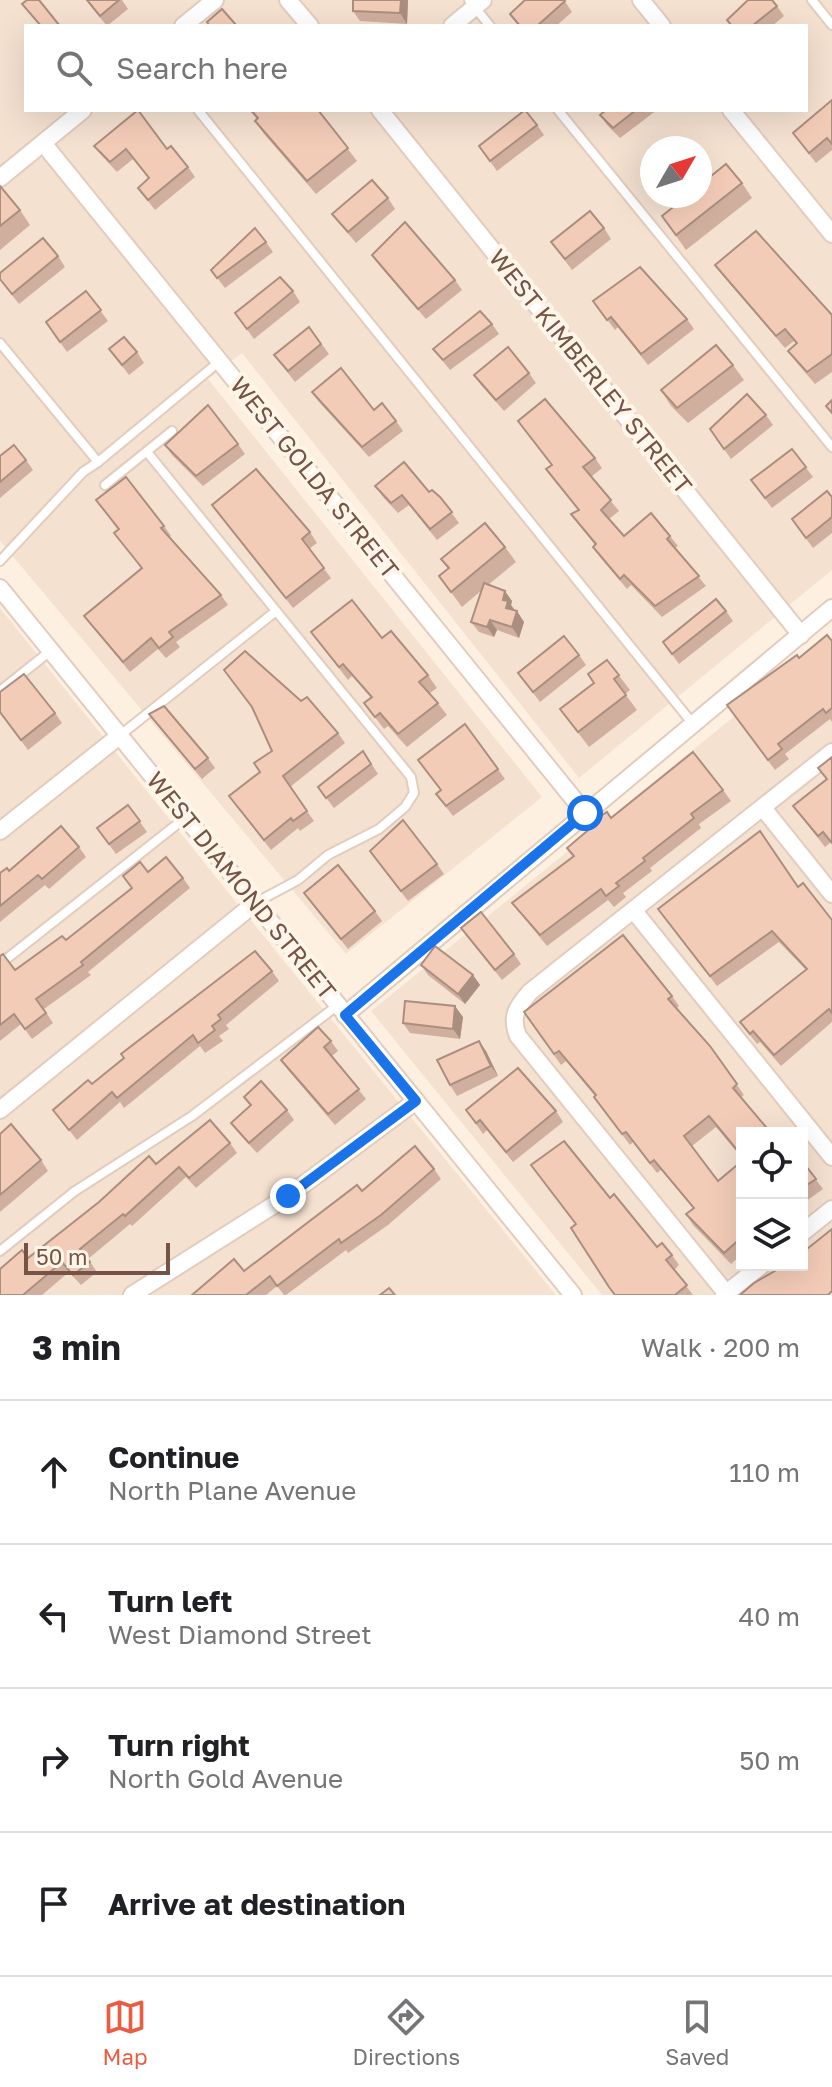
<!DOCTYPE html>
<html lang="en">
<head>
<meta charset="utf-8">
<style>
	body { margin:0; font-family:"Golos Text",sans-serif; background:#f2f2f2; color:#202124 }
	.controls { position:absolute; right:24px; bottom:24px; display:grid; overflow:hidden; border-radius:0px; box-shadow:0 8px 32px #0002 }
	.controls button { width:72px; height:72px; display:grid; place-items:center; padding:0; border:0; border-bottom:2px solid #e0e0e0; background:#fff; color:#202124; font:40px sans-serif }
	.compass { position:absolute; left:640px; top:136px; width:72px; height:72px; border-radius:50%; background:#fff; box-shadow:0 8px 32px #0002; rotate:51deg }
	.scale { position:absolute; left:24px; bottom:20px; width:146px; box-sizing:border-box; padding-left:8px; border:4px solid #755447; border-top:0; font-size:22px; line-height:28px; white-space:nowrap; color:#755447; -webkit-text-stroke:6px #fff5e8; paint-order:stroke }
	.stop { position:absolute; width:24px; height:24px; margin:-18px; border:6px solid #1a73e8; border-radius:50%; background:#fff }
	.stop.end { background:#1a73e8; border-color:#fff; box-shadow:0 2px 8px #0008 }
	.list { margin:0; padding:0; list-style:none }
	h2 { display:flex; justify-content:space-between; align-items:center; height:104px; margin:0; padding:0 32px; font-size:34px }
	h2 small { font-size:26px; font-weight:400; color:#757577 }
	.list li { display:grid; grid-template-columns:52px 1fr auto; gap:24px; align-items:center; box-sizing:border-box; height:144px; padding:0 32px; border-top:2px solid #e0e0e0 }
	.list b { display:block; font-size:30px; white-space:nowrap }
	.list p { margin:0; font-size:26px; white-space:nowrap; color:#757577 }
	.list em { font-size:26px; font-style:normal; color:#757577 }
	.icon { flex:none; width:44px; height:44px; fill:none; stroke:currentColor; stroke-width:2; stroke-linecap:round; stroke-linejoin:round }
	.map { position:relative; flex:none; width:832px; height:1295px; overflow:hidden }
	.search { position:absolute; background:#fff; box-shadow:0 8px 32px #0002; left:24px; right:24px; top:24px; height:88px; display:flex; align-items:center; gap:20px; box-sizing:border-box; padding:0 28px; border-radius:0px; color:#757577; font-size:30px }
	.sheet { height:680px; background:#fff }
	nav { display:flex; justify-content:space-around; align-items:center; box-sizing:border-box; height:112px; border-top:2px solid #e0e0e0; background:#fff; font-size:22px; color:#757577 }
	nav a { display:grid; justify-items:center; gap:4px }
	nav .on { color:#ec5c42 }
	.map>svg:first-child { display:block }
	.residential { fill:#f5e1d0; fill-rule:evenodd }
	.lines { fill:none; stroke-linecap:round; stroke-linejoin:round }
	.service-casing { stroke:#e1ccbd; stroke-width:12 }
	.minor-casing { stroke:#e1ccbd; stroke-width:20 }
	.service { stroke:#fff; stroke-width:8 }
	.minor { stroke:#fff; stroke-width:16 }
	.wall { fill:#d1af9e }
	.shaded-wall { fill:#aa8f81 }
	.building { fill:#f3ccb8; stroke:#aa8f81; stroke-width:2 }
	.route { stroke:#1a73e8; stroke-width:10 }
	.labels { text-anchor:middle; stroke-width:8; stroke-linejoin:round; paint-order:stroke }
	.street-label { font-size:24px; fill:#755447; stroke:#fff5e8 }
</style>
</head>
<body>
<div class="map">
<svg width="832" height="1295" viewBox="0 0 832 1295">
	<rect width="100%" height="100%" fill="#fdf0e1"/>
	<g class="residential">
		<path d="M0,0H832V570L579,778L242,353L208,379L542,797L346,954L0,541ZM26,26H806V110H26ZM652,148H700V196H652Z"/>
		<polygon points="0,608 231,896 556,1295 0,1295"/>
		<path d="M832,637V1295H602L371,1011ZM742,1133H802V1265H742Z"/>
	</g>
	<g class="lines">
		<defs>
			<g id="service">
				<polyline points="469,0 490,26"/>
				<polyline points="812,0 832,25"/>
				<polyline points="198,110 693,724"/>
				<polyline points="558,110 832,447"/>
				<polyline points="0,343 98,462 83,472 0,561"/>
				<polyline points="147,452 411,777 414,793 405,807 379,829 328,855 298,880 255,903"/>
				<polyline points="98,462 220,361"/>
				<polyline points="105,485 172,431"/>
				<polyline points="0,691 49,652"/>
				<polyline points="118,737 276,611"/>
				<polyline points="0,964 185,818"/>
				<polyline points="0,1251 75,1191 192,1116 338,1005"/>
			</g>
			<g id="minor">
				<polyline points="288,0 310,26"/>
				<polyline points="641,0 662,26"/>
				<polyline points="183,26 215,0"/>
				<polyline points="452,26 483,0"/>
				<polyline points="380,110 801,635"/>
				<polyline points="731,110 832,234"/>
				<polyline points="43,143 585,813"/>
				<polyline points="0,178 83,110"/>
				<polyline points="0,588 573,1295"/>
				<polyline points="763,808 832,894"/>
				<polyline points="0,831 118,737"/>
				<polyline points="634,911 832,1157"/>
				<polyline points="345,1015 832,608"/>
				<polyline points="0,1110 254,904"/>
				<polyline points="802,1233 832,1209"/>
				<path d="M726,1293L518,1036C510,1016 517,1007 530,992L832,752"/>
				<polyline points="132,1295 288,1196 416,1101"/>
				<polyline points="724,1295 762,1265"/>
			</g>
		</defs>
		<use href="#service" class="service-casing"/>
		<use href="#minor" class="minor-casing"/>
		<use href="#service" class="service"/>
		<use href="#minor" class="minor"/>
	</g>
	<g class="wall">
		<polygon points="86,0 122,0 128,9 107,26"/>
		<polygon points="408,0 407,24 360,21 353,11"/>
		<polygon points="564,0 572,12 556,26 519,26 510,14"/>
		<polygon points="777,6 784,16 772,26 732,26 727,20"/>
		<polygon points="832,100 832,150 816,163 793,133"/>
		<polygon points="249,110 318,110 357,161 316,194 264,134 255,121 257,119"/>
		<polygon points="606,110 657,110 620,138 607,125 600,115"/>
		<polygon points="537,125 544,135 497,171 479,146"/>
		<polygon points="94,146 167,149 188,167 195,177 155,210 138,188 149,178 133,159 117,172 102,156"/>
		<polygon points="742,183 752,198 686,250 662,216"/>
		<polygon points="0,186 20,210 30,225 0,250"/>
		<polygon points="388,198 395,209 356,243 332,214"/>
		<polygon points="604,228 611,239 572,270 551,242"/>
		<polygon points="266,242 273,252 225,288 211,270"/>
		<polygon points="372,255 455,280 462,290 426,319 379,265"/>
		<polygon points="58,256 65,267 19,304 0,280"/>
		<polygon points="715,265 832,315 832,372 815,384 797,363 788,351 796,344 794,341 785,348 724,277"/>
		<polygon points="86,291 108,321 67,352 46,322"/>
		<polygon points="293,291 300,302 254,339 235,313"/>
		<polygon points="593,301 687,319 694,329 648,365 618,327 615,330"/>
		<polygon points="492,324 499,334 450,370 433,349"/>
		<polygon points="309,327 329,354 295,382 274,355"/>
		<polygon points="109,349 137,352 144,363 129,375"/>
		<polygon points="733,365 744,380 688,423 671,406 661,390"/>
		<polygon points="529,373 536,383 504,411 481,385 474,375"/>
		<polygon points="312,392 374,410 396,421 403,431 369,457 319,402"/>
		<polygon points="766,415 773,425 731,459 710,429"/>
		<polygon points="238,444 245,454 203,486 172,455 165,445"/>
		<polygon points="792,449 813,477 772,508 751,480"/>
		<polygon points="0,456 26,460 33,470 0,498"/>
		<polygon points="595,458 602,468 591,477 619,511 609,519 624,536 670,536 678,546 675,548 706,586 662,617 631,585 627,589 600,557 593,547 595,545 571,514 579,510 546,469"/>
		<polygon points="375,486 429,492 440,497 459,523 437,540 409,505 398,513 383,497"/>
		<polygon points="832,497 832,533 813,548 792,519"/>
		<polygon points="96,500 164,526 171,536 170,537 221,595 228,605 176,642 180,647 166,658 158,649 130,672 84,616 141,569 118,530"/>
		<polygon points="212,505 310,532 317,543 309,549 331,578 293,608"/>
		<polygon points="505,547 516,562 488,585 512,601 511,605 524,622 519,638 497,630 494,637 479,632 471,622 482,590 462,607 439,576 448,569 441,559"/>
		<polygon points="726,611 733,621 679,664 663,642"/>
		<polygon points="311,632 382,638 428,675 437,688 430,693 447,715 407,747 388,726 384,729 364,703 371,698 352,676 348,680"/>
		<polygon points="832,641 832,722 830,719 785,754 789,759 775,770 727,705"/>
		<polygon points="579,655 586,665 540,702 518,673"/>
		<polygon points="607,660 630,690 625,694 637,710 589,747 560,709 594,683"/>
		<polygon points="301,701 338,733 345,743 290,787 314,821 300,831 298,828 271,850 229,796 260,772"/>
		<polygon points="0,712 55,713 62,723 28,750"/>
		<polygon points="149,714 208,758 215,768 202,779"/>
		<polygon points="465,724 505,779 453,816 436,794 441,790 418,760"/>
		<polygon points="363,751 378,774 334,808 318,787"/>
		<polygon points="832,757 832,844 831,842 825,847 793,806 826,779 818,768"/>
		<polygon points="723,790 731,801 699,824 701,828 650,868 652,871 623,893 626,897 614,907 608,900 547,946 512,903 573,857 567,848 611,818"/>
		<polygon points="128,805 147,832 116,854 97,828"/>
		<polygon points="79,847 86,857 49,889 45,885 0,922 0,873"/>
		<polygon points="370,851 437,864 444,874 408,901"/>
		<polygon points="148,872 183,878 190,888 88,972 91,975 44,1009 53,1023 32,1039 21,1024 0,1041 0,956 15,970 66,940 132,888 123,876"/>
		<polygon points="798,887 832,920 832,1022 781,1066 760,1042 757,1044 740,1022 806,970 779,942 717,986 658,909"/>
		<polygon points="304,893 375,911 382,921 348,949"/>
		<polygon points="461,928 514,954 521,964 502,980"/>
		<polygon points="421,965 473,975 480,985 465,1004 428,975"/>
		<polygon points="272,971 279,981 226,1025 229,1029 219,1036 223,1041 205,1053 200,1046 124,1108 120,1102 77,1140 53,1110 92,1084"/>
		<polygon points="672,996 679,1006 677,1008 710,1046 744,1095 741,1097 742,1158 716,1127 692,1146 718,1181 742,1161 742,1254 731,1264 693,1225 686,1214 693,1208 661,1170 657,1173 633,1142 630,1145 601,1107 595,1096 566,1061 561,1065 524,1012"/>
		<polygon points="463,1017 460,1039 410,1033 403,1023"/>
		<polygon points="331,1041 338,1051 332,1056 366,1099 335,1125 288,1070 281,1060"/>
		<polygon points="486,1051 498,1076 457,1096 450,1085"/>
		<polygon points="244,1097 287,1110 294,1120 257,1153 239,1133 231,1123 250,1106"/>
		<polygon points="466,1110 556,1111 563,1122 513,1162 487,1130 483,1134"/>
		<polygon points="0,1134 41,1160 48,1171 0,1212"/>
		<polygon points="230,1143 237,1153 196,1188 186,1177 132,1226 130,1224 88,1259 97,1272 81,1285 69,1272 42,1295 0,1295 28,1258 156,1164"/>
		<polygon points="802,1161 823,1189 802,1204"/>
		<polygon points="434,1169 441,1179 388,1225 348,1253 346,1250 286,1295 284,1295 277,1286 266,1295 192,1295 244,1271 362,1191"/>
		<polygon points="610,1198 657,1247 672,1255 679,1265 674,1270 693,1295 614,1295 571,1228"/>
	</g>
	<g class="shaded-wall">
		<polygon points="401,0 408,0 407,24 400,13"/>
		<polygon points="505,591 512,601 511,605 515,611 506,608 503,600"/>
		<polygon points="517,611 524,622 519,638 512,627"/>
		<polygon points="490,620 497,630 494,637 487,627"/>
		<polygon points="473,975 480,985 465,1004 458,994"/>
		<polygon points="455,1006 463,1017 460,1039 453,1029"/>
		<polygon points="479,1041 486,1051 498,1076 491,1066"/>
	</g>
	<g class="building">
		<polygon points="27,0 39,0 60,26 41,26 22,4"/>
		<polygon points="87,0 119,0 100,16"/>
		<polygon points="353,0 401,0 400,13 353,11"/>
		<polygon points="525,0 564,0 565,1 537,26 520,26 510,14"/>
		<polygon points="748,0 772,0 777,6 752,26 732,26 727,20"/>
		<polygon points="222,9 237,26 210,26 207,22"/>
		<polygon points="832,100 832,144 827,138 809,153 793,133"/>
		<polygon points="138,110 167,149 171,146 188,167 148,200 138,188 149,178 126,149 110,162 94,146"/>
		<polygon points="251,110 318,110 348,148 307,181 255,121 258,118"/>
		<polygon points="525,110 537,125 490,161 479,146"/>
		<polygon points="606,110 636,110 613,128 600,115"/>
		<polygon points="726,164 742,183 676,235 662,216 687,196 700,196 700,185"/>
		<polygon points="372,180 388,198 348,232 332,214"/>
		<polygon points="0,186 20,210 0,226"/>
		<polygon points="590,211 604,228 565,259 551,242"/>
		<polygon points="405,222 455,280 418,309 372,255"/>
		<polygon points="255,228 266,242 217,278 211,270"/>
		<polygon points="756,231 832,315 832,354 807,372 788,351 797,343 785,329 776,336 715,265"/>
		<polygon points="43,238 58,256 12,294 0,279 0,273"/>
		<polygon points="640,267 687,319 641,354 611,317 607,320 593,301"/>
		<polygon points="280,277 293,291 247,329 235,313"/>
		<polygon points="86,291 101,310 60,342 46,322"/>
		<polygon points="480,311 492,324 443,360 433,349"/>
		<polygon points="309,327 321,344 288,371 274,355"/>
		<polygon points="124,337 137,352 122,365 109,349"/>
		<polygon points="716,345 733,365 677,408 661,390"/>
		<polygon points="508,347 529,373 496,400 474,375"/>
		<polygon points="341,368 374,410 382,403 396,421 362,447 312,392"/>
		<polygon points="747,394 766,415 724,449 710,429"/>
		<polygon points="545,399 595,458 583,467 611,500 601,510 624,536 651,513 670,536 667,539 699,576 655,606 624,575 620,579 593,547 596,544 571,514 579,510 546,469 552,465 518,421"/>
		<polygon points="832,400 832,413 826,406"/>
		<polygon points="208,405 238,444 196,476 165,445"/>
		<polygon points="14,445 26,460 0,482 0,456"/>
		<polygon points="792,449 806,467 765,498 751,480"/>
		<polygon points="404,462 429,492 432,490 440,497 452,512 430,529 402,495 391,503 375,486"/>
		<polygon points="256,469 310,532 302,539 324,568 286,598 212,505"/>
		<polygon points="126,477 164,526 161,528 221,595 169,632 173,637 159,648 151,638 123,662 84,616 142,568 114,533 119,529 96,500"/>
		<polygon points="827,491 832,497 832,517 806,538 792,519"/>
		<polygon points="485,523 505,547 451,592 439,576 449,568 441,559"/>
		<polygon points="484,583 505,591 503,600 508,601 506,608 517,611 512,627 490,620 487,627 471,622"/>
		<polygon points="716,599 726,611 672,654 663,642"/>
		<polygon points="352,600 382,638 391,631 428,675 419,682 438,703 398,734 380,713 375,717 364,703 372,697 343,664 339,667 311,632"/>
		<polygon points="827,635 832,641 832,708 826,713 823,709 778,744 782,749 768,760 727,705 797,655 799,658"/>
		<polygon points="564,636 579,655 533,692 518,673"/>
		<polygon points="245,651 301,701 307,697 338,733 283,776 307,811 293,821 291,818 264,840 229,796 260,772 254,763 272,751 252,707 224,670"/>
		<polygon points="607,660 619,675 614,679 626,695 578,732 560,709 594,683 588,674"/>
		<polygon points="24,674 55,713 21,740 0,712 0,692"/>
		<polygon points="164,706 208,758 195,769 149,714"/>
		<polygon points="465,724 498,769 446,806 436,794 441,790 418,760"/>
		<polygon points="363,751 371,764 326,798 318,787"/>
		<polygon points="693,752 723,790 691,814 694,818 643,858 645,861 616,883 619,886 606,896 601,889 540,935 512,903 574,856 567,848 593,826 590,823 607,812 611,818"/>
		<polygon points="832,757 832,843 823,832 818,836 793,806 827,779 818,768"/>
		<polygon points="128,805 140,821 109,844 97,828"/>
		<polygon points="403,820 437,864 401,891 370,851"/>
		<polygon points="61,826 79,847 42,879 38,875 0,906 0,873 7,868 9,871"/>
		<polygon points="760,831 798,887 803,883 832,920 832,1013 829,1009 774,1055 753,1031 750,1034 740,1022 807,969 772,931 710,976 658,909"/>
		<polygon points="166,857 183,878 81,962 83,965 36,999 46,1013 25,1029 14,1014 0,1025 0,956 3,954 15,970 62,936 66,940 132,888 123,876 140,862 148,872"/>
		<polygon points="338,865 375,911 341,939 304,893"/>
		<polygon points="481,912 514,954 495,970 461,928"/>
		<polygon points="623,935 672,996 668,999 710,1046 737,1084 733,1088 771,1133 742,1133 742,1156 709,1116 684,1136 718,1181 742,1161 742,1237 724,1253 686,1214 694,1208 654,1160 650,1163 626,1132 622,1134 594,1097 596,1095 559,1051 554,1054 524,1012"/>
		<polygon points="435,946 473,975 458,994 421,965"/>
		<polygon points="255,951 272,971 218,1015 221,1019 212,1026 215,1030 198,1043 193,1035 117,1098 112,1092 69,1130 53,1110 88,1080 92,1084 124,1058 121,1054"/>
		<polygon points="405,1001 455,1006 453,1029 403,1023"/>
		<polygon points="318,1027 331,1041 324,1047 359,1089 328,1114 281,1060"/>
		<polygon points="479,1041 491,1066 450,1085 437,1060"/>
		<polygon points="518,1068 556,1111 506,1152 480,1120 476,1123 466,1110"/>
		<polygon points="261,1081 287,1110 249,1143 231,1123 251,1105 244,1097"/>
		<polygon points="210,1120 230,1143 189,1178 179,1167 125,1216 123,1214 80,1249 90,1262 73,1275 62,1262 23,1295 0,1295 0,1269 22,1250 28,1258 99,1202 149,1156 156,1164"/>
		<polygon points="11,1124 41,1160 0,1195 0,1134"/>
		<polygon points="564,1141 610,1198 614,1194 657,1247 662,1243 672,1255 666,1260 687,1285 675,1295 615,1295 609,1287 571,1228 576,1224 531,1165"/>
		<polygon points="415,1146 434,1169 381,1215 341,1243 339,1239 277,1286 270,1276 246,1295 192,1295 234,1259 244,1271 357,1185 362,1191"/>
		<polygon points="802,1161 816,1179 802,1188"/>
		<polygon points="832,1229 832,1291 828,1295 740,1295 754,1283 785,1265 802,1265 802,1253"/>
		<polygon points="389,1288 395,1295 380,1295"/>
	</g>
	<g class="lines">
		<polyline class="route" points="288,1196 416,1101 345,1015 585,813"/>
	</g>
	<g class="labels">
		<g class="street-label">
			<text transform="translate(590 372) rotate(51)" y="8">WEST KIMBERLEY STREET</text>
			<text transform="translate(314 478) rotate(51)" y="8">WEST GOLDA STREET</text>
			<text transform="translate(241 886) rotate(51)" y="8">WEST DIAMOND STREET</text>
		</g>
	</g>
</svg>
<div class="controls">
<button><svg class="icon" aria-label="locate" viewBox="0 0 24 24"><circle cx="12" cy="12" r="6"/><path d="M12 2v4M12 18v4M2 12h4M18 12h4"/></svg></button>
<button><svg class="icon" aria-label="layers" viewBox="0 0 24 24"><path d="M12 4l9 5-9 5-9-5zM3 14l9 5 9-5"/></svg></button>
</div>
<svg class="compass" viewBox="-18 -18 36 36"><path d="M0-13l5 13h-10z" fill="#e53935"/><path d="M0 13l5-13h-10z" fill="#757577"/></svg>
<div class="scale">50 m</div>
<div class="stop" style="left:585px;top:813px"></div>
<div class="stop end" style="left:288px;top:1196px"></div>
<div class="search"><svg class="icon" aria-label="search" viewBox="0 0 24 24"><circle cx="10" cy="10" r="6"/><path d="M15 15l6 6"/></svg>Search here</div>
</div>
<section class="sheet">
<h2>3 min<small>Walk · 200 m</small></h2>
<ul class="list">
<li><svg class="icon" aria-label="ahead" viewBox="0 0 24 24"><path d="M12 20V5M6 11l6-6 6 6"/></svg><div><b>Continue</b><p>North Plane Avenue</p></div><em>110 m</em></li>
<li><svg class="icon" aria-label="left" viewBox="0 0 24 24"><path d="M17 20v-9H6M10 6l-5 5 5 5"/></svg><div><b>Turn left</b><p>West Diamond Street</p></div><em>40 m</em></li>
<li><svg class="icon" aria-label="right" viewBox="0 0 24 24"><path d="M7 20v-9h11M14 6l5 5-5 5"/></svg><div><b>Turn right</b><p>North Gold Avenue</p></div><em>50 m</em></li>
<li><svg class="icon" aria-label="arrive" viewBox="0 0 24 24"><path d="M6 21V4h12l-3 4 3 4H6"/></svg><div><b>Arrive at destination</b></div></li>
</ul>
</section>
<nav>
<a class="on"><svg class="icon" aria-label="map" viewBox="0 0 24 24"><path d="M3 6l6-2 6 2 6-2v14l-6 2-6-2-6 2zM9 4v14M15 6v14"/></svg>Map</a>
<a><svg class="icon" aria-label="directions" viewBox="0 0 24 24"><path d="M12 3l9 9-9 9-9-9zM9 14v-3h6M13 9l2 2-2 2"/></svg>Directions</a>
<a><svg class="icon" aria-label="saved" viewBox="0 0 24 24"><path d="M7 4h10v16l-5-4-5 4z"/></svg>Saved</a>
</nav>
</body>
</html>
